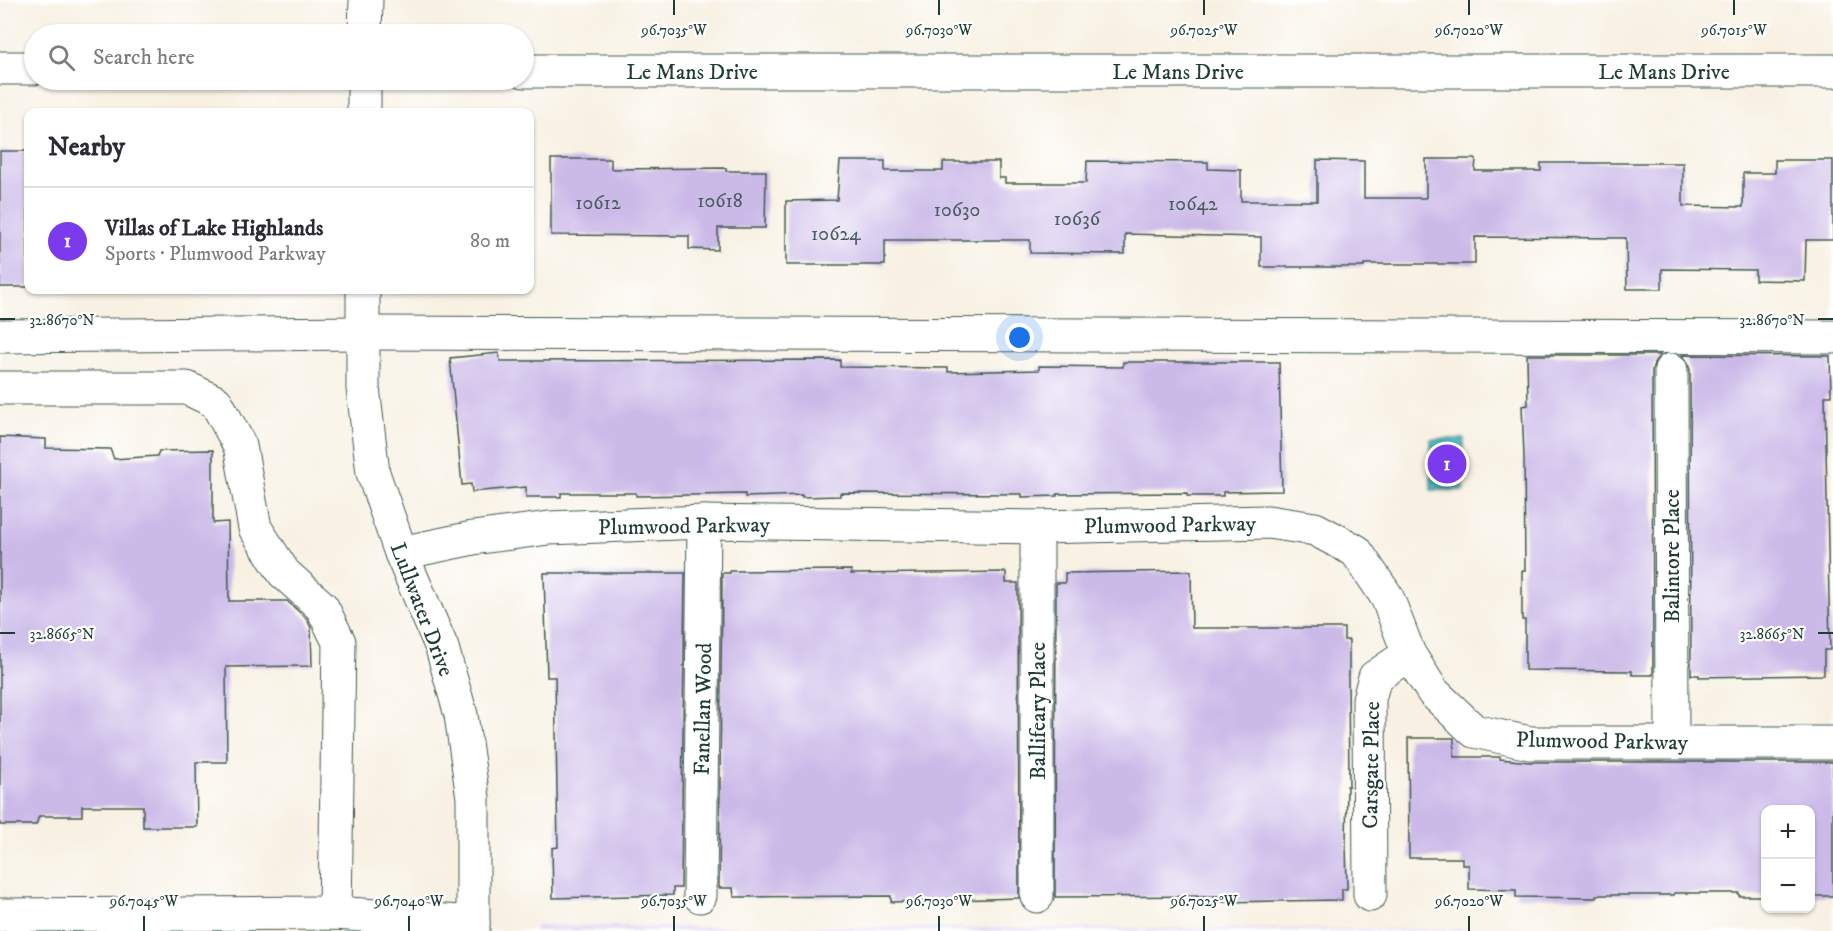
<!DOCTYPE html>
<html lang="en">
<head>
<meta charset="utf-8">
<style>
	body { margin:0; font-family:"IM FELL DW Pica",serif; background:#f7f7f7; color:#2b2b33 }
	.controls { position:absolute; right:18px; bottom:18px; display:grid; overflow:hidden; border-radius:12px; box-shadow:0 2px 4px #0004 }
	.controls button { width:54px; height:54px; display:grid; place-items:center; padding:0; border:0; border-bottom:2px solid #e1e1e2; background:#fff; color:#2b2b33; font:30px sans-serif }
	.you { position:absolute; left:1020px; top:338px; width:21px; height:21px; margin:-15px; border:4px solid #fff; border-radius:50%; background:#1a73e8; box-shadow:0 0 0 9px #1a73e833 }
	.badge { display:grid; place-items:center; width:39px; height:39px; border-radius:50%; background:#7c3aed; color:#fff; font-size:20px; font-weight:700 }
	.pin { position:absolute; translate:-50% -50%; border:3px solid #fff; box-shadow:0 2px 6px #0006 }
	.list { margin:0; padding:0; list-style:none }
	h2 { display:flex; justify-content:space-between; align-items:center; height:78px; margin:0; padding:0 24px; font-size:26px }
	h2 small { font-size:20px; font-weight:400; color:#7c7c81 }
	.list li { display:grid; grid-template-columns:39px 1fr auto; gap:18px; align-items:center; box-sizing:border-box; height:108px; padding:0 24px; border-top:2px solid #e1e1e2 }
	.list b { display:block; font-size:22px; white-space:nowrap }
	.list p { margin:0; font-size:20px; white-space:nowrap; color:#7c7c81 }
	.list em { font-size:20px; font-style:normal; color:#7c7c81 }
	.icon { flex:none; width:33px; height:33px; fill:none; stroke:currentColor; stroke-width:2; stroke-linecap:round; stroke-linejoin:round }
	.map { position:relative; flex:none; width:1833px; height:931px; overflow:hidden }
	.search { position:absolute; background:#fff; box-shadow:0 2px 4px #0004; left:24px; top:24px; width:510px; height:66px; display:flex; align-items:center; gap:15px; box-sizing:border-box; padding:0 21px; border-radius:33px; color:#7c7c81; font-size:22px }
	.panel { position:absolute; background:#fff; box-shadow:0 2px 4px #0004; left:24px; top:108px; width:510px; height:186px; border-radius:12px }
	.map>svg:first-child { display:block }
	.built { fill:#e0d4f4 }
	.water { fill:#50bec9; stroke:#387e7e; stroke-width:1.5 }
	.building { fill:#cbb9e8 }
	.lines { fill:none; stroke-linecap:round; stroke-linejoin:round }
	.minor-casing { stroke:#40584e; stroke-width:35 }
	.minor { stroke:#fff; stroke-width:33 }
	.ticks { fill:none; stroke:#1f3d34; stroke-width:2 }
	.labels { text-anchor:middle; stroke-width:4.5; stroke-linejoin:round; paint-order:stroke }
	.number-label { font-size:20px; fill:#4a5c61 }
	.street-label { font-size:22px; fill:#1f3d34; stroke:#fff }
	.ticks-label { font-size:15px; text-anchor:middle; fill:#1f3d34; stroke:#fff; stroke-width:4.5; stroke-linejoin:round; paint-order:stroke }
</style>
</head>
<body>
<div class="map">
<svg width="1833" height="931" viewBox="0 0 1833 931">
	<rect width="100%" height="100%" fill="#fff"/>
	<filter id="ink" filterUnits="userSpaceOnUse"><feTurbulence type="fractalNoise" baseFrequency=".0167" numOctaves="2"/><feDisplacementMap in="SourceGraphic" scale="12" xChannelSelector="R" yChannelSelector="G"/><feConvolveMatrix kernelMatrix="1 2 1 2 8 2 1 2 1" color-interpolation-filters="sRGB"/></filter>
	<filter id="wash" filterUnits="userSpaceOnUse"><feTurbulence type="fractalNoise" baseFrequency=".008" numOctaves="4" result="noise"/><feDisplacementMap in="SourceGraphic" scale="24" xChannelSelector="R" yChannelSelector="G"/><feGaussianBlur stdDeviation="1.35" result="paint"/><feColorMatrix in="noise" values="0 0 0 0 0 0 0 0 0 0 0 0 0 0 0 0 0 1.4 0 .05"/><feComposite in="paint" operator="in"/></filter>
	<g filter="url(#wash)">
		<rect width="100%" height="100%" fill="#f8f1e3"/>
		<polygon class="built" points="535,925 667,927 1833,931 535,931"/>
		<rect class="water" x="1431" y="439" width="33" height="51"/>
		<g id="blocks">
			<g class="building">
				<rect x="0" y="151" width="28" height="136"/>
				<polygon points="551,159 611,159 611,169 726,168 726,171 766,171 765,228 718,228 718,250 689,249 689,236 551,235"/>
				<polygon points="1426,159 1476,159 1475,171 1541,171 1541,163 1683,163 1683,206 1743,207 1743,173 1775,173 1775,160 1833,160 1833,240 1806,240 1805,281 1755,280 1755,270 1662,269 1662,289 1627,289 1626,238 1475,237 1475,264 1364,264 1364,267 1261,267 1261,237 1125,234 1125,254 1030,253 1030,240 885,240 885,265 786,265 786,201 837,200 840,161 885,161 885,171 943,171 943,162 999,162 999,178 1005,178 1005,183 1086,183 1087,161 1208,162 1208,169 1241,170 1241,201 1317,201 1317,160 1364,161 1364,198 1426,198"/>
				<polygon points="499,353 500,361 840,360 840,367 948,368 948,372 1039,370 1039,366 1123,367 1123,362 1279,362 1282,491 1223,492 1223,496 1187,496 1187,493 1057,494 1057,496 1022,497 1022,494 840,493 840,496 802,497 802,495 745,497 745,494 636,496 636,493 561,493 561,497 526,497 526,487 472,492 471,484 462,485 450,358"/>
				<polygon points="1527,355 1660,355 1655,361 1652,370 1653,675 1632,675 1632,671 1525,670 1525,620 1522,620 1522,571 1525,571 1524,456 1522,406 1528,405"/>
				<polygon points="1682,355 1830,356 1831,396 1825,396 1830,650 1824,650 1824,675 1699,677 1699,675 1691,675 1690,370 1687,361"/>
				<polygon points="0,437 46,439 46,448 110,449 114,459 157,456 159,451 213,450 213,523 228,522 229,601 287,601 307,619 311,628 312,666 226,667 227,762 196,762 197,827 143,827 143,806 82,806 82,816 39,816 36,825 0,825"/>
				<polygon points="851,570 851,574 1006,572 1006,583 1018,583 1019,898 891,902 891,896 734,897 733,888 719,888 722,573 730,573 730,571"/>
				<polygon points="1191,571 1192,628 1344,628 1344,640 1349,640 1349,676 1348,676 1349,786 1347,786 1346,841 1347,889 1342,889 1342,900 1223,902 1223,896 1055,897 1056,583 1065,583 1065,573"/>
				<polygon points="544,573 685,573 681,888 673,888 673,895 553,898 552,848 558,847 555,677 547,677"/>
				<polygon points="1408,738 1454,738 1454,757 1500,757 1500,759 1530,762 1833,762 1833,896 1810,896 1810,810 1766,810 1766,896 1739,896 1739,893 1674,893 1674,895 1596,895 1596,898 1516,897 1516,890 1469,889 1469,865 1462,865 1462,858 1409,858"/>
			</g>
		</g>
	</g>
	<g filter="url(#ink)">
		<use href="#blocks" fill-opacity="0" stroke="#40584e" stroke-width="1.5"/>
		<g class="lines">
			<defs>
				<g id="minor">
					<polyline points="365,34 366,0"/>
					<polyline points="0,68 34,68"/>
					<polyline points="524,71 1833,71"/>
					<polyline points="364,112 364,80"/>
					<polyline points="363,290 363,388 373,473 401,553 442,648 461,715 473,798 473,931"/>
					<polyline points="0,336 363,333 1833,337"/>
					<polyline points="1671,370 1672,741"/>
					<polyline points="0,388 187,388 216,402 240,446 255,528 284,573 322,607 339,642 335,913"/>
					<polyline points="1037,527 1037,896"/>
					<polyline points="401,553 473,538 549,528 704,522 1037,527 1268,522 1315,529 1356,551 1387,597 1409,654 1433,692 1474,731 1530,743 1833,743"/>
					<polyline points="1370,895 1369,699 1375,677 1409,654"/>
					<polyline points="700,896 704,522"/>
					<polyline points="0,915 335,913 473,923"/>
				</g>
			</defs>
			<use href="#minor" class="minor-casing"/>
			<use href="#minor" class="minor"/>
		</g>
	</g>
	<path class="ticks" d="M674,0V15M939,0V15M1204,0V15M1469,0V15M1734,0V15M0,319H15M1818,319H1833M0,633H15M1818,633H1833M144,916V931M409,916V931M674,916V931M939,916V931M1204,916V931M1469,916V931"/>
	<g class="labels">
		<g class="number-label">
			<text x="720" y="207">10618</text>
			<text x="598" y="209">10612</text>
			<text x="1193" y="210">10642</text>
			<text x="957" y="216">10630</text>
			<text x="1077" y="225">10636</text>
			<text x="836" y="240">10624</text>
		</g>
		<g class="street-label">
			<text x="692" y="79">Le Mans Drive</text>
			<text x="1178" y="79">Le Mans Drive</text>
			<text x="1664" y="79">Le Mans Drive</text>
			<text transform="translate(1170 524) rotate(-1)" y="8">Plumwood Parkway</text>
			<text transform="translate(684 525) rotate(-1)" y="8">Plumwood Parkway</text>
			<text transform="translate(1671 556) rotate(-90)" y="8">Balintore Place</text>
			<text transform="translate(423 609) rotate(69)" y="8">Lullwater Drive</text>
			<text transform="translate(702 709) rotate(-89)" y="8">Fanellan Wood</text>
			<text transform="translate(1037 711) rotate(-90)" y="8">Ballifeary Place</text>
			<text transform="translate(1602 740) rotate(1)" y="8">Plumwood Parkway</text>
			<text transform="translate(1370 765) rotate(-89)" y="8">Carsgate Place</text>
		</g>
	</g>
	<g class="ticks-label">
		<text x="674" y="35">96.7035°W</text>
		<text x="939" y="35">96.7030°W</text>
		<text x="1204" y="35">96.7025°W</text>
		<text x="1469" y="35">96.7020°W</text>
		<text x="1734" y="35">96.7015°W</text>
		<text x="62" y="325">32.8670°N</text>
		<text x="1772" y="325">32.8670°N</text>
		<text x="62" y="639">32.8665°N</text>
		<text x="1772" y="639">32.8665°N</text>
		<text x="144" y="906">96.7045°W</text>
		<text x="409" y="906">96.7040°W</text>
		<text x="674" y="906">96.7035°W</text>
		<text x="939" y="906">96.7030°W</text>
		<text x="1204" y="906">96.7025°W</text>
		<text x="1469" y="906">96.7020°W</text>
	</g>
</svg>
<div class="controls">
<button>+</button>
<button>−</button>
</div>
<div class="you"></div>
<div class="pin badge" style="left:1447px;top:464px">1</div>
<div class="search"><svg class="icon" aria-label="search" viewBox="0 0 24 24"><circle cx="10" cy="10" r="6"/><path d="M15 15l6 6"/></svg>Search here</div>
<section class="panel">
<h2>Nearby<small></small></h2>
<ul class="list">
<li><span class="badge">1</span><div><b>Villas of Lake Highlands</b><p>Sports · Plumwood Parkway</p></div><em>80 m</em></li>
</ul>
</section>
</div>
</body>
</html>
